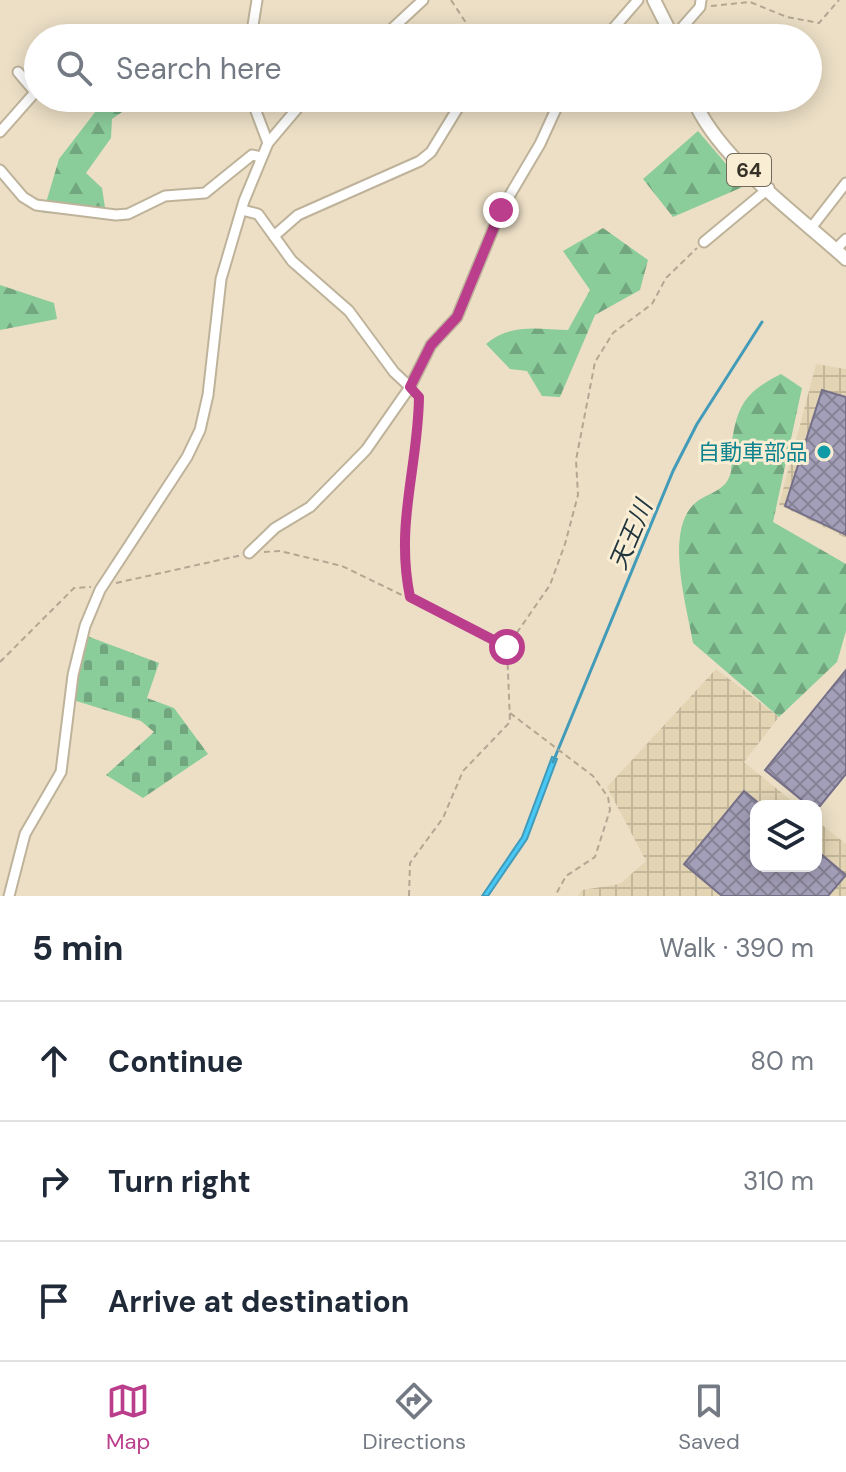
<!DOCTYPE html>
<html lang="en">
<head>
<meta charset="utf-8">
<style>
	body { margin:0; font-family:"DM Sans","Noto Sans JP",sans-serif; background:#f2f2f3; color:#1f2937 }
	.controls { position:absolute; right:24px; bottom:24px; display:grid; overflow:hidden; border-radius:16px; box-shadow:0 4px 20px #0003 }
	.controls button { width:72px; height:72px; display:grid; place-items:center; padding:0; border:0; border-bottom:2px solid #e0e1e3; background:#fff; color:#1f2937; font:40px sans-serif }
	.stop { position:absolute; width:24px; height:24px; margin:-18px; border:6px solid #bb3e8c; border-radius:50%; background:#fff }
	.stop.end { background:#bb3e8c; border-color:#fff; box-shadow:0 2px 8px #0008 }
	.list { margin:0; padding:0; list-style:none }
	h2 { display:flex; justify-content:space-between; align-items:center; height:104px; margin:0; padding:0 32px; font-size:34px }
	h2 small { font-size:26px; font-weight:400; color:#747a83 }
	.list li { display:grid; grid-template-columns:52px 1fr auto; gap:24px; align-items:center; box-sizing:border-box; height:120px; padding:0 32px; border-top:2px solid #e0e1e3 }
	.list b { display:block; font-size:30px; white-space:nowrap }
	.list em { font-size:26px; font-style:normal; color:#747a83 }
	.icon { flex:none; width:44px; height:44px; fill:none; stroke:currentColor; stroke-width:2; stroke-linecap:round; stroke-linejoin:round }
	.map { position:relative; flex:none; width:846px; height:896px; overflow:hidden }
	.search { position:absolute; background:#fff; box-shadow:0 4px 20px #0003; left:24px; right:24px; top:24px; height:88px; display:flex; align-items:center; gap:20px; box-sizing:border-box; padding:0 28px; border-radius:44px; color:#747a83; font-size:30px }
	.sheet { height:464px; background:#fff }
	nav { display:flex; justify-content:space-around; align-items:center; box-sizing:border-box; height:112px; border-top:2px solid #e0e1e3; background:#fff; font-size:22px; color:#747a83 }
	nav a { display:grid; justify-items:center; gap:4px }
	nav .on { color:#bb3e8c }
	.map>svg:first-child { display:block }
	.industrial { fill:url(#industrial-grid) }
	.forest { fill:url(#forest-firs) }
	.cemetery { fill:url(#cemetery-stones) }
	.water { fill:#47c8f6; stroke:#429bb8; stroke-width:2 }
	.lines { fill:none; stroke-linecap:round; stroke-linejoin:round }
	.stream { stroke:#429bb8; stroke-width:3 }
	.building { fill:url(#building-cross-hatch); stroke:#757088; stroke-width:2 }
	.minor-casing { stroke:#beb39a; stroke-width:13 }
	.major-casing { stroke:#beb39a; stroke-width:16 }
	.path { stroke:#b2a793; stroke-width:2; stroke-dasharray:6 4; stroke-linecap:butt }
	.minor { stroke:#fff; stroke-width:9 }
	.major { stroke:#fff; stroke-width:12 }
	.route { stroke:#bb3e8c; stroke-width:10 }
	.culture-dot { fill:#0f9aa8; stroke:#f9edd3; stroke-width:3 }
	.labels { text-anchor:middle; stroke-width:6; stroke-linejoin:round; paint-order:stroke }
	.shield { fill:#f9edd3; stroke:#716a5b; stroke-width:2 }
	.shield-label { font-size:20px; font-weight:bold; fill:#373228 }
	.culture-label { font-size:22px; fill:#0d838f; stroke:#f9edd3; text-anchor:end }
	.water-label { font-size:24px; font-style:italic; fill:#20353e; stroke:#f9edd3 }
</style>
</head>
<body>
<div class="map">
<svg width="846" height="896" viewBox="0 0 846 896">
	<defs>
		<pattern id="industrial-grid" width="8" height="8" patternUnits="userSpaceOnUse" patternTransform="scale(2)"><rect width="8" height="8" fill="#e3d5b4"/><path d="M0 4h8M4 0v8" fill="none" stroke="#c3b79b"/></pattern>
		<pattern id="forest-firs" width="22" height="20" patternUnits="userSpaceOnUse" patternTransform="scale(2)"><rect width="22" height="20" fill="#8bcc9b"/><path d="M5 1l3.5 6h-7zM16 11l3.5 6h-7z" fill="#72a67e"/></pattern>
		<pattern id="cemetery-stones" width="16" height="16" patternUnits="userSpaceOnUse" patternTransform="scale(2)"><rect width="16" height="16" fill="#8bcc9b"/><path d="M2 7V4a2 2 0 0 1 4 0v3zM10 15v-3a2 2 0 0 1 4 0v3z" fill="#72a67e"/></pattern>
		<pattern id="building-cross-hatch" width="8" height="8" patternUnits="userSpaceOnUse" patternTransform="scale(2)"><rect width="8" height="8" fill="#a49fb8"/><path d="M0 0l8 8M0 8l8-8" fill="none" stroke="#868296"/></pattern>
	</defs>
	<rect width="100%" height="100%" fill="#ecdfc6"/>
	<g class="industrial">
		<polygon points="816,364 846,369 846,538 779,505"/>
		<polygon points="716,669 779,717 744,762 798,806 756,806 756,866 816,866 816,820 846,844 846,896 578,896 582,890 620,884 646,861 607,787"/>
	</g>
	<g class="forest">
		<polygon points="106,98 156,98 159,110 125,110 112,119 111,138 86,173 102,188 106,214 43,213 59,159"/>
		<polygon points="698,131 745,186 673,217 643,179"/>
		<path d="M603,228L648,260L640,290L595,315L560,397L542,396L527,371L510,369L486,344C510,323 538,329 568,330L590,290L563,251Z"/>
		<polygon points="0,285 54,303 57,319 0,330"/>
		<path d="M781,374L802,388L773,522L846,564V631L837,662L779,717L693,643C687,607 665,534 693,505C705,493 724,493 730,475C733,468 730,458 731,450C736,408 743,393 781,374Z"/>
	</g>
	<polygon class="cemetery" points="87,636 159,663 147,698 174,708 208,754 143,798 106,775 154,732 141,721 73,700"/>
	<polygon class="water" points="552,757 557,759 527,839 488,896 482,896 522,837"/>
	<g class="lines">
		<polyline class="stream" points="553,762 673,471 697,424 762,322"/>
	</g>
	<g class="building">
		<polygon points="822,390 846,397 846,535 785,506"/>
		<polygon points="846,670 846,774 820,806 809,806 765,770"/>
		<polygon points="744,791 762,806 756,806 756,866 816,866 816,850 846,875 828,896 722,896 684,864"/>
	</g>
	<g class="lines">
		<defs>
			<g id="minor">
				<polyline points="251,38 257,0"/>
				<polyline points="382,38 423,0"/>
				<polyline points="605,38 638,0"/>
				<polyline points="673,38 700,7 701,0"/>
				<polyline points="18,72 35,92"/>
				<polyline points="251,98 268,143"/>
				<polyline points="0,132 38,89"/>
				<polyline points="0,170 23,197 36,205 116,215 128,214 165,196 205,193 252,155 261,157"/>
				<polyline points="242,210 258,214 292,261 349,311 394,372 410,387"/>
				<polyline points="811,228 846,183"/>
				<polyline points="274,236 298,215 420,161 431,152 464,98"/>
				<polyline points="704,242 769,188"/>
				<polyline points="836,249 846,239"/>
				<polyline points="249,553 275,528 310,507 366,450 410,387 431,345 457,317 501,210 540,144 561,98"/>
				<polyline points="9,896 25,834 61,772 73,675 85,626 100,590 187,457 200,430 208,395 221,279 244,201 268,143 306,98"/>
			</g>
			<g id="major">
				<polyline points="654,0 673,38"/>
				<path d="M693,98C717,158 798,215 846,259"/>
			</g>
		</defs>
		<use href="#minor" class="minor-casing"/>
		<use href="#major" class="major-casing"/>
		<g class="path">
			<polyline points="451,0 476,38"/>
			<polyline points="711,6 750,2 787,17 819,23 839,0"/>
			<polyline points="264,552 280,551 342,566 505,645"/>
			<polyline points="116,583 242,555"/>
			<path d="M409,595C396,528 418,465 419,397L415,393"/>
			<polyline points="0,662 74,588 91,587"/>
			<polyline points="510,713 593,776 608,797 610,810 595,857 566,876 555,896"/>
			<polyline points="409,896 410,863 443,818 463,771 510,722 507,647 550,585 565,544 578,495 576,460 595,362 613,333 652,304 666,278 697,248"/>
		</g>
		<use href="#minor" class="minor"/>
		<use href="#major" class="major"/>
	</g>
	<g class="lines">
		<path class="route" d="M501,210L457,317L431,345L410,387L419,397C418,468 395,524 410,597L507,647"/>
	</g>
	<circle class="culture-dot" cx="824" cy="452" r="8"/>
	<g class="labels">
		<rect class="shield" x="727" y="154" width="44" height="32" rx="6"/>
		<g class="shield-label">
			<text x="749" y="177">64</text>
		</g>
		<g class="culture-label">
			<text x="808" y="460">自動車部品</text>
		</g>
		<g class="water-label">
			<text transform="translate(631 535) rotate(-67)" y="8">天王川</text>
		</g>
	</g>
</svg>
<div class="controls">
<button><svg class="icon" aria-label="layers" viewBox="0 0 24 24"><path d="M12 4l9 5-9 5-9-5zM3 14l9 5 9-5"/></svg></button>
</div>
<div class="stop" style="left:507px;top:647px"></div>
<div class="stop end" style="left:501px;top:210px"></div>
<div class="search"><svg class="icon" aria-label="search" viewBox="0 0 24 24"><circle cx="10" cy="10" r="6"/><path d="M15 15l6 6"/></svg>Search here</div>
</div>
<section class="sheet">
<h2>5 min<small>Walk · 390 m</small></h2>
<ul class="list">
<li><svg class="icon" aria-label="ahead" viewBox="0 0 24 24"><path d="M12 20V5M6 11l6-6 6 6"/></svg><div><b>Continue</b></div><em>80 m</em></li>
<li><svg class="icon" aria-label="right" viewBox="0 0 24 24"><path d="M7 20v-9h11M14 6l5 5-5 5"/></svg><div><b>Turn right</b></div><em>310 m</em></li>
<li><svg class="icon" aria-label="arrive" viewBox="0 0 24 24"><path d="M6 21V4h12l-3 4 3 4H6"/></svg><div><b>Arrive at destination</b></div></li>
</ul>
</section>
<nav>
<a class="on"><svg class="icon" aria-label="map" viewBox="0 0 24 24"><path d="M3 6l6-2 6 2 6-2v14l-6 2-6-2-6 2zM9 4v14M15 6v14"/></svg>Map</a>
<a><svg class="icon" aria-label="directions" viewBox="0 0 24 24"><path d="M12 3l9 9-9 9-9-9zM9 14v-3h6M13 9l2 2-2 2"/></svg>Directions</a>
<a><svg class="icon" aria-label="saved" viewBox="0 0 24 24"><path d="M7 4h10v16l-5-4-5 4z"/></svg>Saved</a>
</nav>
</body>
</html>
